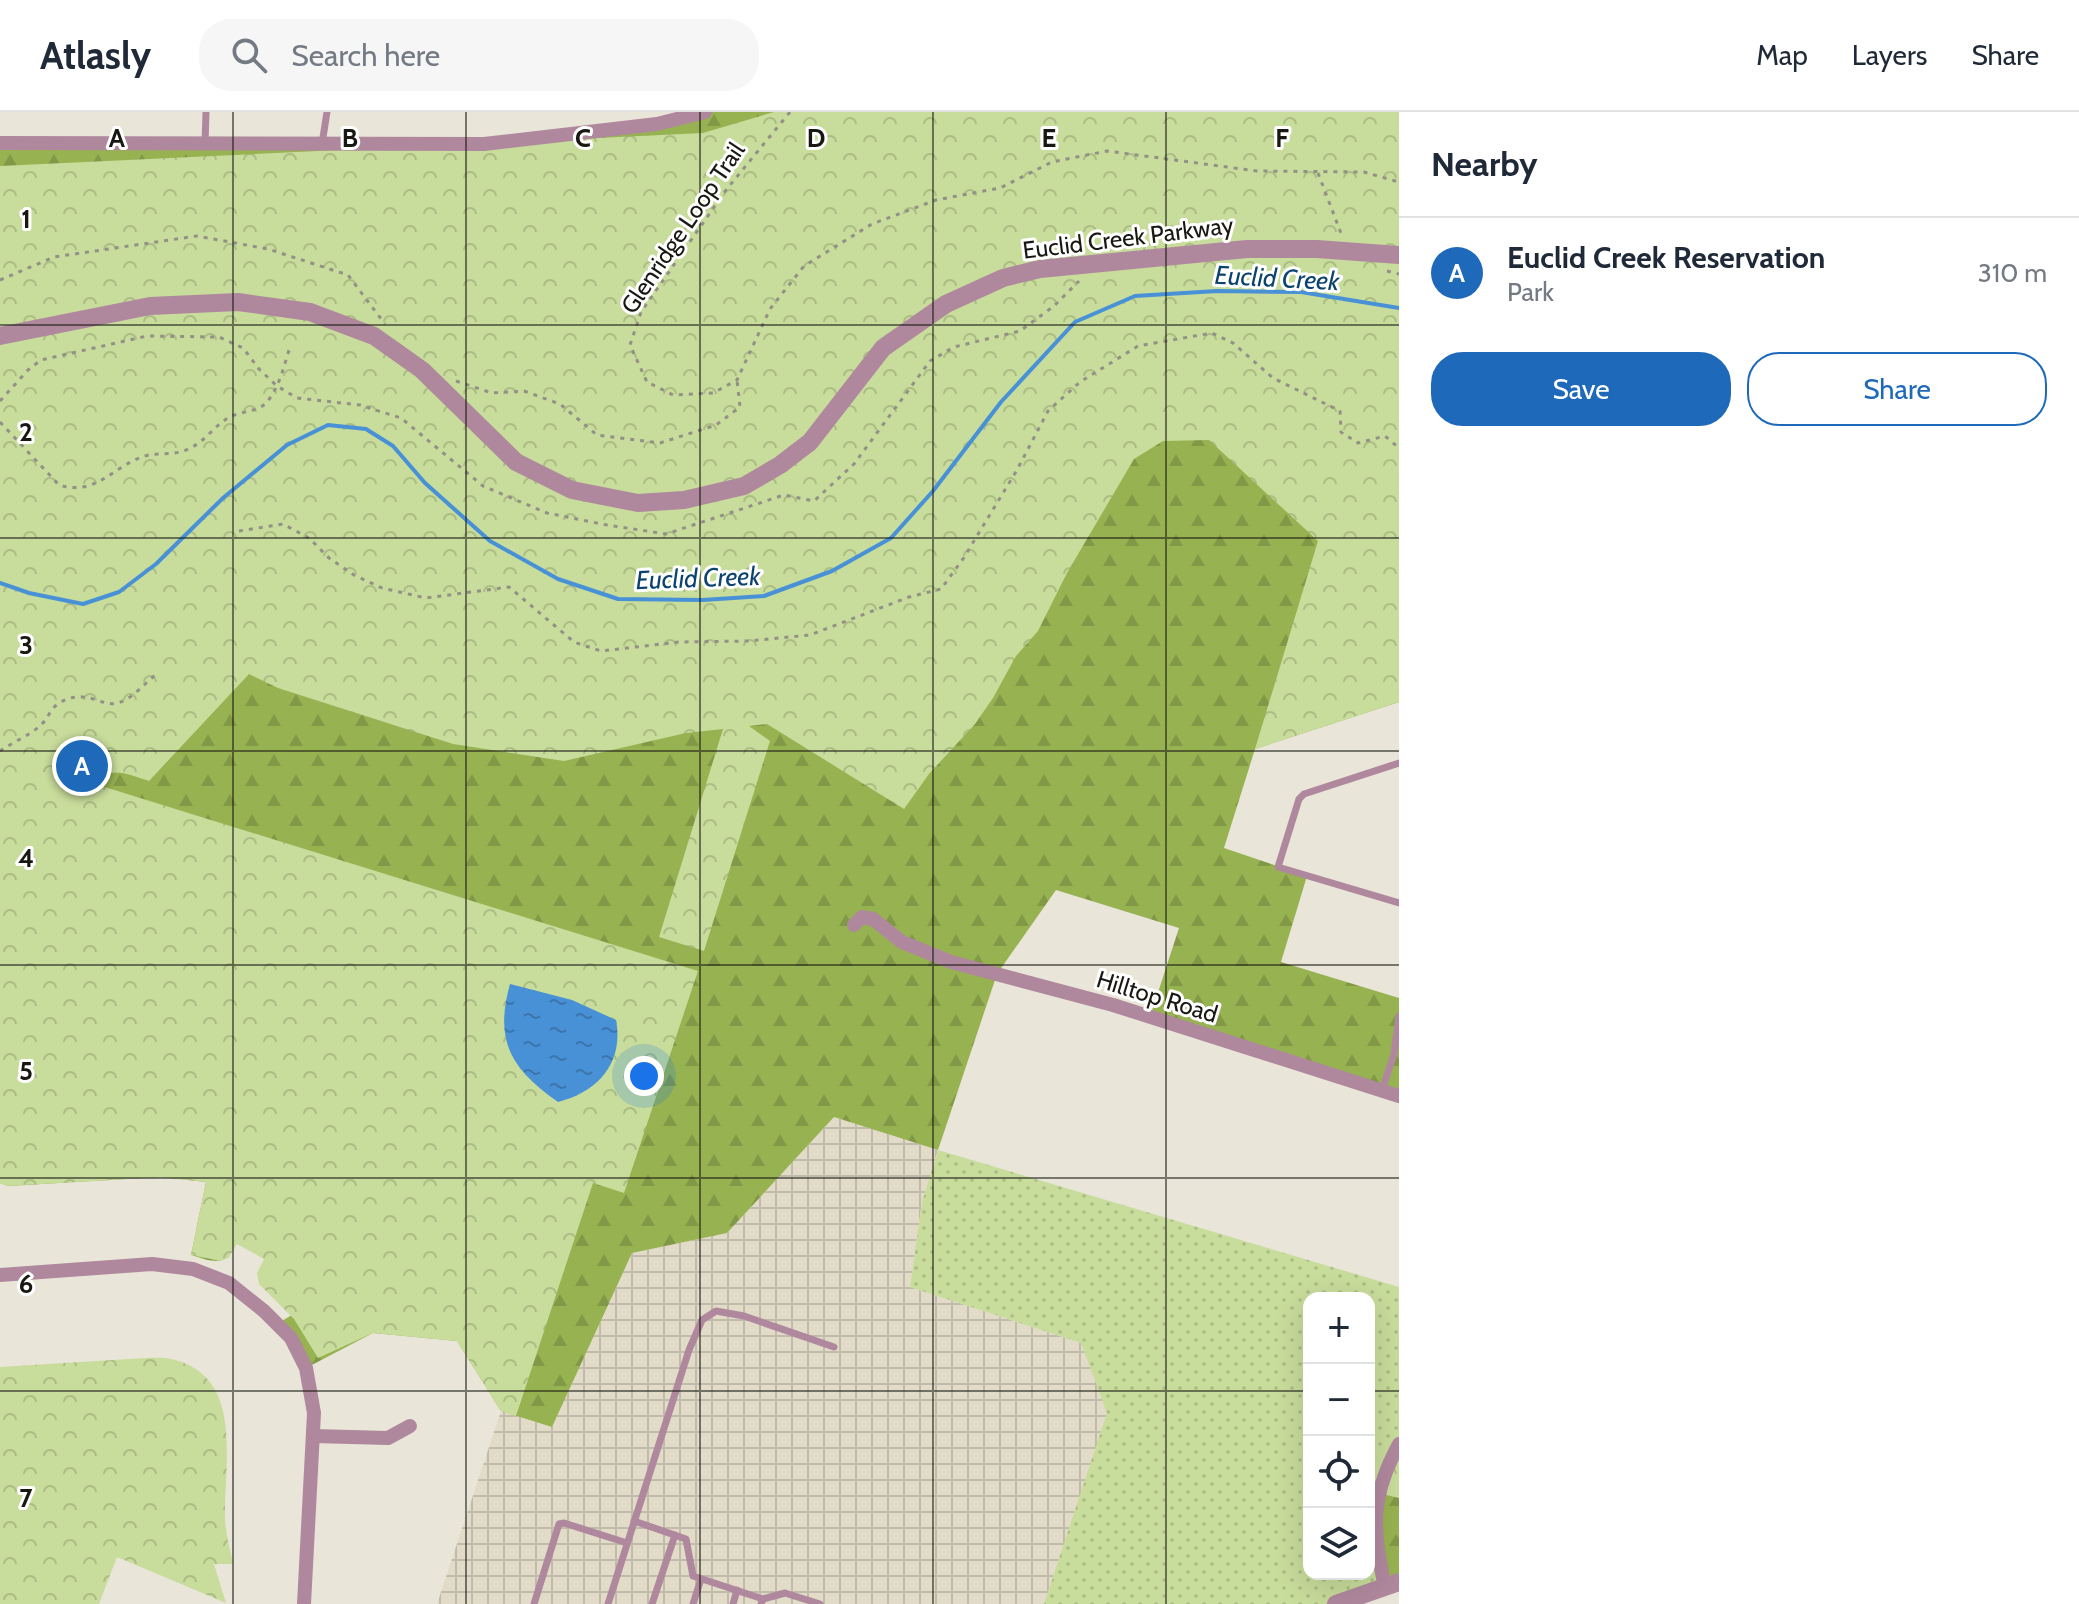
<!DOCTYPE html>
<html lang="en">
<head>
<meta charset="utf-8">
<style>
	body { margin:0; font-family:Cabin,sans-serif; background:#f6f6f7; color:#1f2937 }
	.controls { position:absolute; right:24px; bottom:24px; display:grid; overflow:hidden; border-radius:16px; box-shadow:0 8px 32px #0002 }
	.controls button { width:72px; height:72px; display:grid; place-items:center; padding:0; border:0; border-bottom:2px solid #e0e1e3; background:#fff; color:#1f2937; font:40px sans-serif }
	.you { position:absolute; left:644px; top:964px; width:28px; height:28px; margin:-20px; border:6px solid #fff; border-radius:50%; background:#1a73e8; box-shadow:0 0 0 12px #1a73e833 }
	.badge { display:grid; place-items:center; width:52px; height:52px; border-radius:50%; background:#1e69b9; color:#fff; font-size:26px; font-weight:700 }
	.pin { position:absolute; translate:-50% -50%; border:4px solid #fff; box-shadow:0 2px 8px #0006 }
	.list { margin:0; padding:0; list-style:none }
	h2 { display:flex; justify-content:space-between; align-items:center; height:104px; margin:0; padding:0 32px; font-size:34px }
	h2 small { font-size:26px; font-weight:400; color:#747a83 }
	.list li { display:grid; grid-template-columns:52px 1fr auto; gap:24px; align-items:center; box-sizing:border-box; height:112px; padding:0 32px; border-top:2px solid #e0e1e3 }
	.list b { display:block; font-size:30px; white-space:nowrap }
	.list p { margin:0; font-size:26px; white-space:nowrap; color:#747a83 }
	.list em { font-size:26px; font-style:normal; color:#747a83 }
	.actions { display:flex; gap:16px; padding:24px 32px }
	.actions a { flex:1; padding:18px 0; border:2px solid #1e69b9; border-radius:32px; text-align:center; font-size:28px; color:#1e69b9 }
	.actions .main { background:#1e69b9; color:#fff }
	.icon { flex:none; width:44px; height:44px; fill:none; stroke:currentColor; stroke-width:2; stroke-linecap:round; stroke-linejoin:round }
	.map { position:relative; flex:none; width:1399px; height:1492px; overflow:hidden }
	header { display:flex; align-items:center; gap:48px; box-sizing:border-box; height:112px; padding:0 40px; background:#fff; border-bottom:2px solid #e0e1e3 }
	header strong { font-size:38px }
	nav { display:flex; gap:44px; margin-inline-start:auto; font-size:28px }
	.search { width:560px; height:72px; background:#f6f6f7; display:flex; align-items:center; gap:20px; box-sizing:border-box; padding:0 28px; border-radius:32px; color:#747a83; font-size:30px }
	main { display:flex }
	aside { flex:1; background:#fff }
	.map>svg:first-child { display:block }
	.industrial { fill:url(#industrial-grid) }
	.grass { fill:url(#grass-dots); fill-rule:evenodd }
	.forest { fill:url(#forest-firs) }
	.park { fill:url(#park-crowns) }
	.water { fill:url(#water-ripples) }
	.lines { fill:none; stroke-linecap:round; stroke-linejoin:round }
	.stream { stroke:#4891d7; stroke-width:4 }
	.path { stroke:#939187; stroke-width:3; stroke-dasharray:4 6; stroke-linecap:butt }
	.service { stroke:#b0889e; stroke-width:7 }
	.minor { stroke:#b0889e; stroke-width:14 }
	.tertiary { stroke:#b0889e; stroke-width:18 }
	.grid { fill:none; stroke:#181712; stroke-width:2; stroke-opacity:0.55 }
	.labels { text-anchor:middle; stroke-width:6; stroke-linejoin:round; paint-order:stroke }
	.street-label { font-size:24px; fill:#181712; stroke:#fff }
	.water-label { font-size:26px; font-style:italic; fill:#0b4270; stroke:#fff }
	.grid-label { font-size:26px; text-anchor:middle; font-weight:bold; fill:#181712; stroke:#fff; stroke-width:6; stroke-linejoin:round; paint-order:stroke }
</style>
</head>
<body>
<header>
<strong>Atlasly</strong>
<div class="search"><svg class="icon" aria-label="search" viewBox="0 0 24 24"><circle cx="10" cy="10" r="6"/><path d="M15 15l6 6"/></svg>Search here</div>
<nav><a>Map</a><a>Layers</a><a>Share</a></nav>
</header>
<main>
<div class="map">
<svg width="1399" height="1492" viewBox="0 0 1399 1492">
	<defs>
		<pattern id="industrial-grid" width="8" height="8" patternUnits="userSpaceOnUse" patternTransform="scale(2)"><rect width="8" height="8" fill="#e1dbc7"/><path d="M0 4h8M4 0v8" fill="none" stroke="#c0bbaa"/></pattern>
		<pattern id="grass-dots" width="8" height="8" patternUnits="userSpaceOnUse" patternTransform="scale(2)"><rect width="8" height="8" fill="#c8dc9b"/><path d="M2 2h.1M6 6h.1" fill="none" stroke="#abbc84" stroke-width="1.8" stroke-linecap="round"/></pattern>
		<pattern id="forest-firs" width="22" height="20" patternUnits="userSpaceOnUse" patternTransform="scale(2)"><rect width="22" height="20" fill="#97b251"/><path d="M5 1l3.5 6h-7zM16 11l3.5 6h-7z" fill="#819846"/></pattern>
		<pattern id="park-crowns" width="20" height="18" patternUnits="userSpaceOnUse" patternTransform="scale(2)"><rect width="20" height="18" fill="#c8dc9b"/><path d="M2 6a3 3 0 1 1 6 0M12 15a3 3 0 1 1 6 0" fill="none" stroke="#abbc84"/></pattern>
		<pattern id="water-ripples" width="26" height="14" patternUnits="userSpaceOnUse" patternTransform="scale(2)"><rect width="26" height="14" fill="#4891d7"/><path d="M2 4q2-2 4 0t4 0M15 11q2-2 4 0t4 0" fill="none" stroke="#3b75ad"/></pattern>
	</defs>
	<rect width="100%" height="100%" fill="#e9e6d9"/>
	<polygon class="industrial" points="834,1005 938,1038 922,1090 910,1175 1081,1231 1108,1301 1044,1492 437,1492 501,1299 552,1315 632,1141 727,1121"/>
	<path class="grass" d="M938,1038L1399,1175V1332L1385,1475L1336,1492H1044L1107,1301L1081,1231L910,1175L922,1090ZM1309,1186H1369V1462H1309Z"/>
	<g class="forest">
		<path d="M705,0H1399V590L1255,637L1224,736L1307,764L1281,850L1399,886V984L1150,905L1179,816L1056,778L997,862L938,1038L834,1005L727,1121L632,1141L552,1315L501,1299L457,1229L373,1221L306,1256L277,1212L408,1132L356,753L229,1145C216,1153 205,1147 191,1143L206,1070L161,1065L8,1074L0,1071V31L484,32Z"/>
		<polygon points="1399,1332 1399,1470 1385,1475 1375,1430 1388,1353"/>
	</g>
	<g class="park">
		<path d="M774,0H1399V590L1255,637L1318,429L1209,328L1163,329L1134,347L1067,461L1038,519L1016,544L993,586L975,612L929,662L904,697L767,612L749,614L770,629L704,839L659,825L723,617L686,621L564,649L453,632L278,576L249,562L149,669C129,663 109,652 95,672L698,859L624,1081L593,1071L516,1304L501,1299L457,1229L373,1221L318,1246L294,1207L259,1172L257,1161L264,1147L237,1132L229,1145L221,1149L191,1143L206,1070L161,1065L8,1074L0,1071V54L703,21Z"/>
		<path d="M145,1246C154,1246 166,1245 175,1248C244,1266 224,1352 225,1404C225,1420 230,1436 233,1452H214L226,1491L117,1445L99,1492H0V1255Z"/>
		<polygon points="1399,1327 1399,1386 1369,1379 1369,1352"/>
	</g>
	<path class="water" d="M510,872L572,888L616,908C624,951 598,980 558,990C511,957 494,929 510,872Z"/>
	<g class="lines">
		<polyline class="stream" points="0,471 29,481 83,492 119,480 156,452 223,386 287,333 328,313 366,317 393,334 425,371 490,429 558,467 618,487 703,488 764,484 832,459 891,426 933,379 1001,290 1075,210 1135,184 1217,179 1301,180 1399,196"/>
		<g class="path">
			<polyline points="790,0 726,78 641,200 630,233 647,270 673,283 713,281 737,268 770,197 804,154 872,112 936,88 1000,76 1052,50 1107,39 1257,59 1364,60 1399,70"/>
			<polyline points="1318,61 1342,124"/>
			<polyline points="1387,159 1399,162"/>
			<polyline points="0,168 54,145 197,124 268,137 348,163 385,212"/>
			<polyline points="456,269 492,281 524,279 560,292 597,323 660,331 716,313 740,295 737,268"/>
			<polyline points="0,289 28,258 41,248 147,224 219,225 243,236 259,257 277,274 297,286 360,293 401,306 483,374 547,401 607,413 666,422 784,383 814,389 854,352 930,249 954,235 1020,219 1054,194 1079,169"/>
			<path d="M0,310L59,373C99,385 114,351 149,343C161,341 175,343 186,338C205,331 214,313 230,305C241,299 256,300 265,292C279,278 284,253 290,235"/>
			<polyline points="239,419 283,412 309,426 329,446 354,463 382,476 426,486 509,475 574,530 601,539 679,530 748,529 810,523 909,485 941,477 963,447 1017,358 1048,299 1080,270 1138,234 1212,221 1233,231 1273,266 1340,299 1341,320 1358,331 1385,324 1399,336"/>
			<path d="M0,639C13,630 31,623 42,612C48,606 51,596 58,592C85,574 101,596 118,591C134,586 144,571 158,561"/>
		</g>
		<g class="service">
			<polyline points="205,32 206,0"/>
			<polyline points="322,32 327,0"/>
			<polyline points="1399,651 1304,682 1299,687 1278,755 1399,791"/>
			<polyline points="1382,978 1394,942 1399,904"/>
			<polyline points="634,1409 686,1427 693,1464 763,1487"/>
			<polyline points="534,1492 559,1412 564,1411 627,1431"/>
			<polyline points="608,1492 689,1238 702,1208 716,1199 744,1204 834,1235"/>
			<polyline points="652,1492 675,1423"/>
			<polyline points="693,1492 701,1467"/>
			<polyline points="733,1492 737,1478"/>
			<polyline points="761,1492 763,1487 785,1481 820,1492"/>
		</g>
		<g class="minor">
			<polyline points="0,31 484,32 657,12 705,0"/>
			<polyline points="854,813 862,805 873,807 902,830 951,850 1113,893 1399,984"/>
			<polyline points="0,1163 152,1152 193,1157 229,1171 264,1199 291,1226 306,1256 314,1301 304,1492"/>
			<polyline points="313,1324 388,1326 410,1314"/>
			<path d="M1385,1475C1372,1417 1370,1385 1399,1332"/>
		</g>
		<g class="tertiary">
			<polyline points="0,224 150,194 238,190 310,200 374,224 422,258 516,350 572,378 638,391 684,388 744,374 780,353 810,330 883,236 946,192 1003,166 1040,157 1247,137 1317,137 1399,143"/>
			<polyline points="1336,1492 1399,1470"/>
		</g>
	</g>
	<path class="grid" d="M233,0V1492M466,0V1492M700,0V1492M933,0V1492M1166,0V1492M0,213H1399M0,426H1399M0,639H1399M0,853H1399M0,1066H1399M0,1279H1309M1369,1279H1399"/>
	<g class="labels">
		<g class="street-label">
			<text transform="translate(683 116) rotate(-56)" y="8">Glenridge Loop Trail</text>
			<text transform="translate(1128 126) rotate(-7)" y="8">Euclid Creek Parkway</text>
			<text transform="translate(1157 885) rotate(17)" y="8">Hilltop Road</text>
		</g>
		<g class="water-label">
			<text transform="translate(1277 166) rotate(3)" y="9">Euclid Creek</text>
			<text transform="translate(698 466) rotate(-2)" y="9">Euclid Creek</text>
		</g>
	</g>
	<g class="grid-label">
		<text x="117" y="35">A</text>
		<text x="350" y="35">B</text>
		<text x="583" y="35">C</text>
		<text x="816" y="35">D</text>
		<text x="1049" y="35">E</text>
		<text x="1282" y="35">F</text>
		<text x="26" y="116">1</text>
		<text x="26" y="329">2</text>
		<text x="26" y="542">3</text>
		<text x="26" y="755">4</text>
		<text x="26" y="968">5</text>
		<text x="26" y="1181">6</text>
		<text x="26" y="1395">7</text>
	</g>
</svg>
<div class="controls">
<button>+</button>
<button>−</button>
<button><svg class="icon" aria-label="locate" viewBox="0 0 24 24"><circle cx="12" cy="12" r="6"/><path d="M12 2v4M12 18v4M2 12h4M18 12h4"/></svg></button>
<button><svg class="icon" aria-label="layers" viewBox="0 0 24 24"><path d="M12 4l9 5-9 5-9-5zM3 14l9 5 9-5"/></svg></button>
</div>
<div class="you"></div>
<div class="pin badge" style="left:82px;top:654px">A</div>
</div>
<aside>
<h2>Nearby<small></small></h2>
<ul class="list">
<li><span class="badge">A</span><div><b>Euclid Creek Reservation</b><p>Park</p></div><em>310 m</em></li>
</ul>
<div class="actions"><a class="main">Save</a><a>Share</a></div>
</aside>
</main>
</body>
</html>
